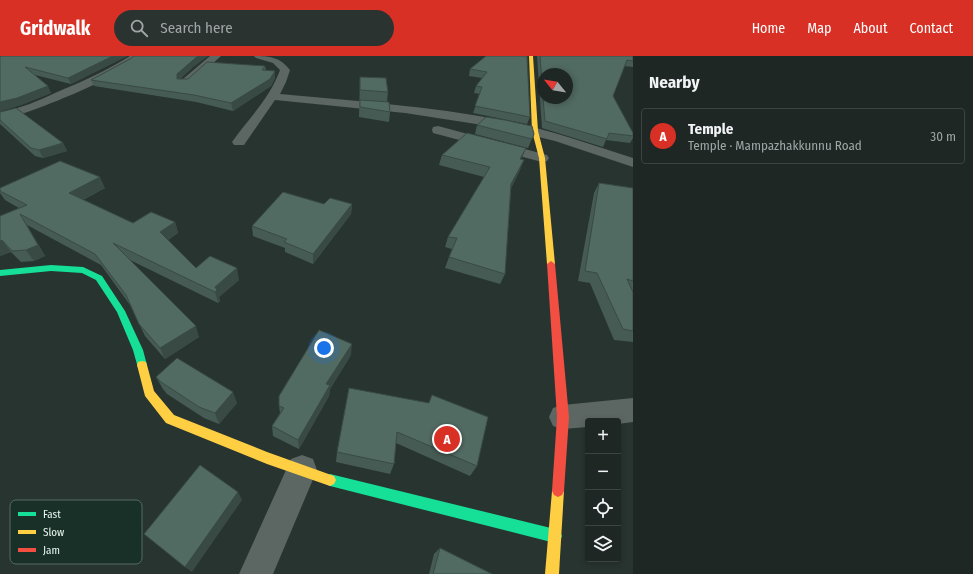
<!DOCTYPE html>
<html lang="en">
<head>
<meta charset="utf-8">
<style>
	body { margin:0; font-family:"Fira Sans Condensed",sans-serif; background:#2b3331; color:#f1f3f6 }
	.controls { position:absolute; right:12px; bottom:12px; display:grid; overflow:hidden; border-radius:4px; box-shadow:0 2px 6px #0003 }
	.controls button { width:36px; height:36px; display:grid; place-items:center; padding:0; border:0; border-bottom:1px solid #3c4441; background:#1e2724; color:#f1f3f6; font:20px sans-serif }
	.compass { position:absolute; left:537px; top:12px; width:36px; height:36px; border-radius:50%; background:#1e2724; box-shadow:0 2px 6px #0003; rotate:300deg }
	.you { position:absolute; left:324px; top:292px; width:14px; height:14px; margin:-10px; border:3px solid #fff; border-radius:50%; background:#1a73e8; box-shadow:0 0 0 6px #1a73e833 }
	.badge { display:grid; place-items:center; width:26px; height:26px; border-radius:50%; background:#d93025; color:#fff; font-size:13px; font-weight:700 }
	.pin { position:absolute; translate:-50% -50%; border:2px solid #fff; box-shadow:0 1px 4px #0006 }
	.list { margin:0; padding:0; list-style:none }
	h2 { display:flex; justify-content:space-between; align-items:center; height:52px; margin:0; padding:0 16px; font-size:17px }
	h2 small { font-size:13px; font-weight:400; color:#a1a5a6 }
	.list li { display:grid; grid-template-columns:26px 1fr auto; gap:12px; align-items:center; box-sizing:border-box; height:56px; margin:0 8px 8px; padding:0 8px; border:1px solid #3c4441; border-radius:4px }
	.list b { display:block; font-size:15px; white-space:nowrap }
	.list p { margin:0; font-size:13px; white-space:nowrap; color:#a1a5a6 }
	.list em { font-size:13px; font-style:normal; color:#a1a5a6 }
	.icon { flex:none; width:22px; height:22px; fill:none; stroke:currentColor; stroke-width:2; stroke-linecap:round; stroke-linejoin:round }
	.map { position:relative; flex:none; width:633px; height:518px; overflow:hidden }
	header { display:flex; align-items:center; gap:24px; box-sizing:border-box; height:56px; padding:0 20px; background:#d93025; color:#fff }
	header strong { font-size:19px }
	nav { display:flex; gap:22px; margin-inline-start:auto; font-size:14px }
	.search { width:280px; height:36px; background:#2b3331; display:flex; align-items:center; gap:10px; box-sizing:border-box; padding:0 14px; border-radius:22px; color:#a1a5a6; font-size:15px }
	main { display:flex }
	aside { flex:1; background:#1e2724 }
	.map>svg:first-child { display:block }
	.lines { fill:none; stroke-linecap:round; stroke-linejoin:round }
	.street { fill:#5c6662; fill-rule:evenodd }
	.fast { fill:#16e098; fill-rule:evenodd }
	.slow { fill:#ffcf43; fill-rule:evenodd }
	.jam { fill:#f24e42; fill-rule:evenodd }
	.wall { fill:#465b54 }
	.shaded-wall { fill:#394a45 }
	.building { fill:#516a62; stroke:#394a45 }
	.key { fill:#183027; stroke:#566b63; stroke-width:1 }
	.key-label { font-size:11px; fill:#e8f6f0 }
</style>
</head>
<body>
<header>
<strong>Gridwalk</strong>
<div class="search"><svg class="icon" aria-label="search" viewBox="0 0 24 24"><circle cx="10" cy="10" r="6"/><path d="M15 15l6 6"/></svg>Search here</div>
<nav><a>Home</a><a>Map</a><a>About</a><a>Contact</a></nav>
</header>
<main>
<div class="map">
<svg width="633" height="518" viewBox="0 0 633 518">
	<rect width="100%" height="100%" fill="#283430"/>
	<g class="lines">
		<g class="street">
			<path d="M130,0H141C124,20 27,59 0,64V56C19,53 38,45 55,37C81,26 106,15 130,0Z"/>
			<polygon points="210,0 221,0 191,27 183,27 182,25 183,23"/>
			<path d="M254,0C270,0 280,1 290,14L286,26L280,38C354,45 429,50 502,64C547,73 590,88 633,102V111L555,85L502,72L405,57L275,44L244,89H234L232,86C249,62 270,42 280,14L273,7L256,2Z"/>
			<polygon points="438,70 547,99 549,102 547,105 542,106 433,77 432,74 433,71"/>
			<polygon points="633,342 633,366 618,368 618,365 588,365 588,371 563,373 553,370 549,361 553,352 563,349"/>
			<polygon points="302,399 313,403 317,414 273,518 239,518 291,403"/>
		</g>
		<g class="fast">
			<polygon points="51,209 83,211 102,220 125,255 143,294 147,309 146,312 142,313 138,312 133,294 117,256 96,224 82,217 51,215 0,220 0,214"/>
			<polygon points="330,418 555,473 560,475 562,480 560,485 555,487 330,430 326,428 324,424 326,420"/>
		</g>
		<g class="slow">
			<polygon points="529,0 533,0 538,75 545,102 555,208 551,211 547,208 539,102 532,75"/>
			<polygon points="142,305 146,306 147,309 154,335 174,359 267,396 334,420 336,424 334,428 330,430 267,408 166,367 145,340 137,309 138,306"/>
			<polygon points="558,429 562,431 564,435 559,518 545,518 552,435 554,431"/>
		</g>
		<polygon class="jam" points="551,205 555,208 569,361 564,435 562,439 558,441 554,439 552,435 557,361 547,208"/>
	</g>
	<g class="wall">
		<polygon points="0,0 127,0 71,28 35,19 51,37 21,49 0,55"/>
		<polygon points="486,0 530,61 527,68 473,57 480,38 474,37 476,30 482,22 469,20 470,13"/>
		<polygon points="537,0 633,0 633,11 624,10 613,40 633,77 633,82 630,87 606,84 603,91 542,72"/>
		<polygon points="265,10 266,14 275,15 275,22 271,30 233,55 196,46 94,30 91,24 192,12 180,23 188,23"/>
		<polygon points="360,21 388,36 387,46 390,56 389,66 359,61"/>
		<polygon points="0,56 63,87 67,95 43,102 35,100 0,68"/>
		<polygon points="477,69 534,78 528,92 475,78"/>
		<polygon points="442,99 522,104 520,114 511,132 505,218 500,228 445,212 449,201 452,193 445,191 448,181 484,121 439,109"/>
		<polygon points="599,127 633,132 633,286 614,284 590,227 578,225 594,137"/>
		<polygon points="0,132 105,132 83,144 133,167 175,166 178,177 168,184 196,212 239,224 219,241 220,245 218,247 130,204 199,281 165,303 145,280 130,249 101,209 27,169 45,200 34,205 21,206 11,196 0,200 0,160 19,152 5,144 0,137"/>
		<polygon points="324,148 352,148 351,158 313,208 285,196 285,192 253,180 252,170"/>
		<polygon points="351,299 330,333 329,340 299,393 273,380 272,370 280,357 279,350"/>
		<polygon points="156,321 237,347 219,368 204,362 167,338 163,333"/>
		<polygon points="432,339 477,410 470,420 396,387 394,408 390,418 336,406 337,396 429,347"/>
		<polygon points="440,492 492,518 429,518 434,498"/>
	</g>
	<g class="shaded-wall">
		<polygon points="113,0 127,0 71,28 68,22"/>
		<polygon points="198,0 208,0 192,12 179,24 177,23 177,18"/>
		<polygon points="275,15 275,22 271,30 233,55 231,47"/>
		<polygon points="48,30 51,37 21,49 0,55 0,46"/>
		<polygon points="63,87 67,95 43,102 39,94"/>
		<polygon points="526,92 522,102 516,113 520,103"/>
		<polygon points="524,104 520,114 507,139 511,128"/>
		<polygon points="100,121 105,132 74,148 69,137"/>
		<polygon points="352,148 351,158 313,208 313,198"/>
		<polygon points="20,158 45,200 34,205 26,194"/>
		<polygon points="175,166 178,177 164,187 160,176"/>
		<polygon points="2,184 11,196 0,200 0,185"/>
		<polygon points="237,212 239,224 219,241 220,245 218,247 215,236 215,231"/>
		<polygon points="196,270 199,281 165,303 160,292"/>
		<polygon points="352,288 351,299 330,333 329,340 299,393 298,384 326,328"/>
		<polygon points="233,336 237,347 219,368 215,357"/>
		<polygon points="238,436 242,444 192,516 185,511"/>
	</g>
	<g class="building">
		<polygon points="0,0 113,0 68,22 25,11 48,30 17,42 0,46"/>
		<polygon points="134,0 198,0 177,18 177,23 188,23 207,6 265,10 262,14 275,15 270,23 231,47 194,39 91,24 130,3"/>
		<polygon points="486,0 527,0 530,61 475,50 482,31 476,30 487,16 470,13"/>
		<polygon points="540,0 633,0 633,5 627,4 613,40 633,77 633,80 609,77 607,83 545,65 543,42 567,42 567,18 543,18 543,39"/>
		<polygon points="360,21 386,22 388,36 360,34"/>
		<polygon points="360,44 389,46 390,56 360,51"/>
		<polygon points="16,52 63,87 39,94 31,92 0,64 0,56"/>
		<polygon points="486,61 505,64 532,70 534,78 532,83 477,69"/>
		<polygon points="467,77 526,92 520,103 524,104 511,128 505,218 449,201 457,182 448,181 490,111 442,99"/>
		<polygon points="60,105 100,121 69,137 133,167 151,156 175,166 160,176 196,212 210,200 237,212 215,231 217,234 215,236 113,187 196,270 160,292 139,268 126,239 95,198 20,158 38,189 26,194 12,195 2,184 0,185 0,160 27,149 0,135 0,132"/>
		<polygon points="599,127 633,132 633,225 627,223 633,236 633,275 623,273 597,217 585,215"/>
		<polygon points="283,136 324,148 330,142 352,148 313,198 284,186 287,183 252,170"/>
		<polygon points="319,274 352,288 326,328 330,329 298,384 272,370 284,352 279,350 279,340"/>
		<polygon points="177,302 233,336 215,357 199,351 161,326 156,321"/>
		<polygon points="349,332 429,347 432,339 488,361 477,410 397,376 394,408 337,396"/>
		<polygon points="200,409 238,436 185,511 144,478"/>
		<polygon points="440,492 492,518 433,518"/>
	</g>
	<rect x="10" y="444" width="132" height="64" rx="6" class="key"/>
	<rect x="18" y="456" width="18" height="4" fill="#16e098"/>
	<rect x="18" y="474" width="18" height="4" fill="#ffcf43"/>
	<rect x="18" y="492" width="18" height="4" fill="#f24e42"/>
	<g class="key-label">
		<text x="43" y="462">Fast</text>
		<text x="43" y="480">Slow</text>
		<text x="43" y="498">Jam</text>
	</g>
</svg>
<div class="controls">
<button>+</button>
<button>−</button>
<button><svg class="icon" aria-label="locate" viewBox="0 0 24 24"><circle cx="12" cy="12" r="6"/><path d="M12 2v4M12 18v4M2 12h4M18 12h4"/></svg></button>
<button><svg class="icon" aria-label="layers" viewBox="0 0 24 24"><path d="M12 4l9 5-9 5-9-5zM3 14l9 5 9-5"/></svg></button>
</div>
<svg class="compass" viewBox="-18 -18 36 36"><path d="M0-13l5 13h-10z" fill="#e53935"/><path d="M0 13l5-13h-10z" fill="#a1a5a6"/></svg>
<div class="you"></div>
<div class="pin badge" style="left:447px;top:383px">A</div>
</div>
<aside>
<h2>Nearby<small></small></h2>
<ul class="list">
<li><span class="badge">A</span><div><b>Temple</b><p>Temple · Mampazhakkunnu Road</p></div><em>30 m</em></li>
</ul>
</aside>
</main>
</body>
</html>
